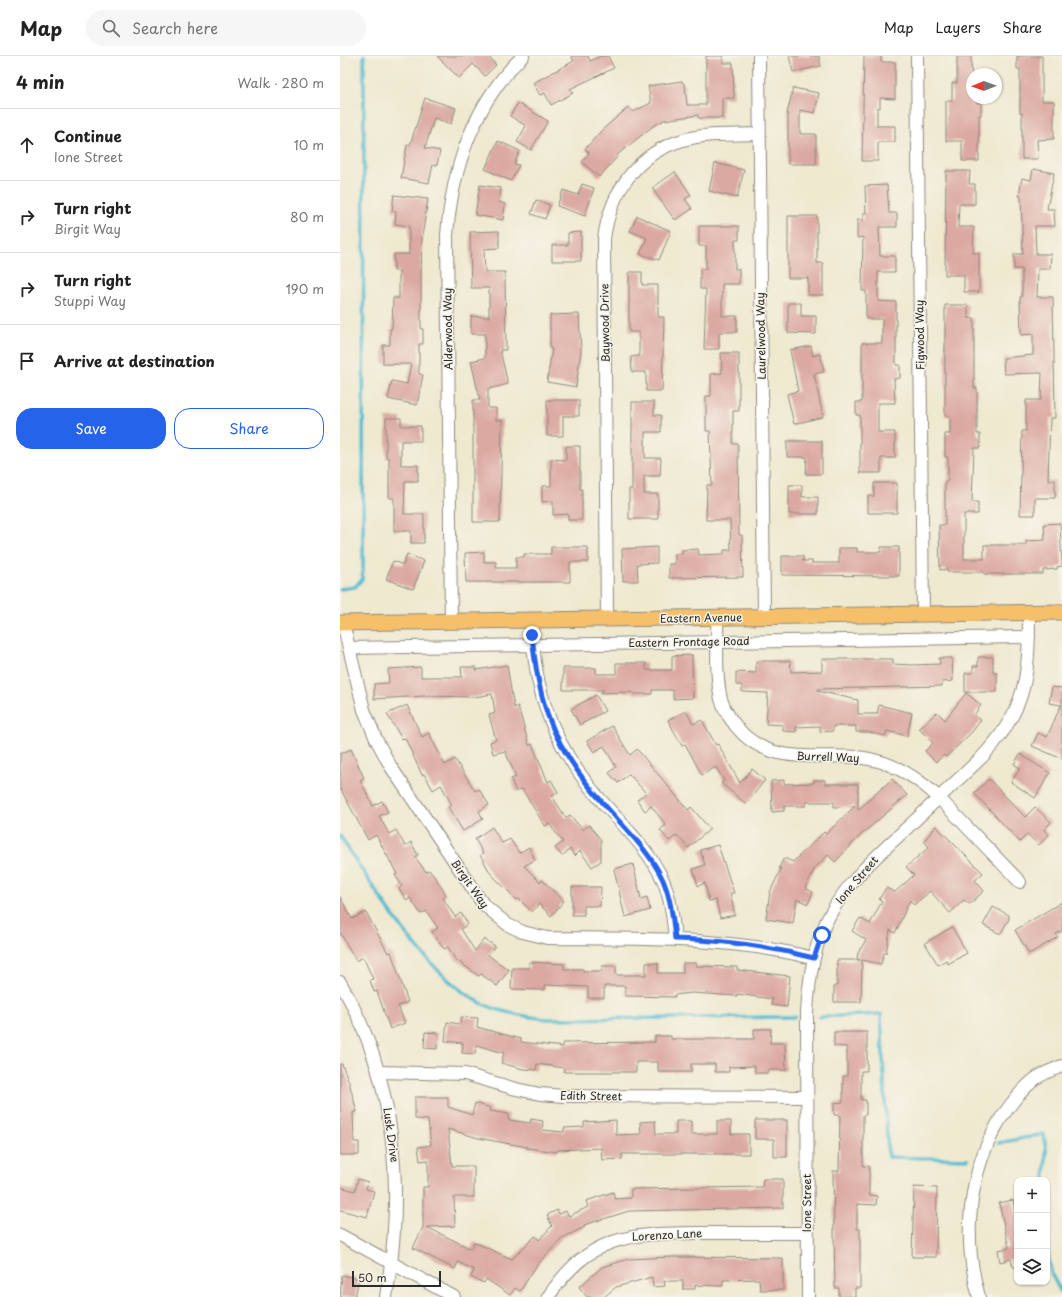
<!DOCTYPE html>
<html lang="en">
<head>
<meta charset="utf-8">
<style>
	body { margin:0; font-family:"Playpen Sans",sans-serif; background:#f6f6f6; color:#222 }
	.controls { position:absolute; right:12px; bottom:12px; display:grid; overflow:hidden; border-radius:8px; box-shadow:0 1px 3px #0004 }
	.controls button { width:36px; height:36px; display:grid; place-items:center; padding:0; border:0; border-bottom:1px solid #e0e0e0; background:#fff; color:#222; font:20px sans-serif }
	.compass { position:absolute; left:626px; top:12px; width:36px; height:36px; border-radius:50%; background:#fff; box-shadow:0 1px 3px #0004; rotate:269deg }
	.scale { position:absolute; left:12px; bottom:10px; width:89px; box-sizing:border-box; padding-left:4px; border:2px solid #2b2b2b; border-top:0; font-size:11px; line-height:14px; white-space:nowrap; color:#2b2b2b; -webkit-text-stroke:3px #f7f3e8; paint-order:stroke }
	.stop { position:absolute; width:12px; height:12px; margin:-9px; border:3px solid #2563eb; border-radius:50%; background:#fff }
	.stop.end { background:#2563eb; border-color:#fff; box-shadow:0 1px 4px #0008 }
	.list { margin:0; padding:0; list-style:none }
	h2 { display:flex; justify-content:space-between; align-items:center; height:52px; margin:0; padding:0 16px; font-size:17px }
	h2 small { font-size:13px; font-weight:400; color:#767676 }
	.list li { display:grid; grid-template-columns:26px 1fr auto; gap:12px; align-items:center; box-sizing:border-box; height:72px; padding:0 16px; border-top:1px solid #e0e0e0 }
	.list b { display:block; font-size:15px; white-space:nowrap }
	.list p { margin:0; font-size:13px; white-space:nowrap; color:#767676 }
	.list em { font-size:13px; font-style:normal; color:#767676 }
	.actions { display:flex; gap:8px; padding:12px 16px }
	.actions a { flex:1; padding:9px 0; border:1px solid #2563eb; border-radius:16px; text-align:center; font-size:14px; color:#2563eb }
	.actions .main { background:#2563eb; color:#fff }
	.icon { flex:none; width:22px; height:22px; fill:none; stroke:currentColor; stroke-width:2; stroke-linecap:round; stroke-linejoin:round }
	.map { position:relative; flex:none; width:722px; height:1241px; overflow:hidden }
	header { display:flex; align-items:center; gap:24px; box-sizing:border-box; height:56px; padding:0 20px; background:#fff; border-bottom:1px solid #e0e0e0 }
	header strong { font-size:19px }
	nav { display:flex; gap:22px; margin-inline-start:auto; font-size:14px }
	.search { width:280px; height:36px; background:#f6f6f6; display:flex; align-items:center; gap:10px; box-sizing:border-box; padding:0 14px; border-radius:22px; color:#767676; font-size:15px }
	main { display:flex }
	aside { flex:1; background:#fff }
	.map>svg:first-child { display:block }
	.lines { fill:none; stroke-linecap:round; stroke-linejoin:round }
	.stream { stroke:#52bbcf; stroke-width:3.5 }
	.building { fill:#dba9a1 }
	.minor-casing { stroke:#8d8a7e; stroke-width:14 }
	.major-casing { stroke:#8d8a7e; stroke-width:17 }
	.minor { stroke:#fff; stroke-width:12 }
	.major { stroke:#f6c06b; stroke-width:15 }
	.route { stroke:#2563eb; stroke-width:5 }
	.labels { text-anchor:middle; stroke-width:3; stroke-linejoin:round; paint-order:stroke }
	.street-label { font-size:11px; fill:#2b2b2b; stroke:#f7f3e8 }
</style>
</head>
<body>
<header>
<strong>Map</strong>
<div class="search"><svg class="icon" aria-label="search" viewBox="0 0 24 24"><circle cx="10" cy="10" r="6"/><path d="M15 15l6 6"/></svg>Search here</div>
<nav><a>Map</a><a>Layers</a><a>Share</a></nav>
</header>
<main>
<aside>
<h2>4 min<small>Walk · 280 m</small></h2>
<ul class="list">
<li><svg class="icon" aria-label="ahead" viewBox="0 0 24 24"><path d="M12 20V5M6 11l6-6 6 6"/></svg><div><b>Continue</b><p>Ione Street</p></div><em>10 m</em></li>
<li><svg class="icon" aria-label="right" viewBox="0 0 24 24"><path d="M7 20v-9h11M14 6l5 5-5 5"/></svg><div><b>Turn right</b><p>Birgit Way</p></div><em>80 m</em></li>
<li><svg class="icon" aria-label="right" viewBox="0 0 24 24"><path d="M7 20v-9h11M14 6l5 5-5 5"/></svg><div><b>Turn right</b><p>Stuppi Way</p></div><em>190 m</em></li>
<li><svg class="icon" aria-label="arrive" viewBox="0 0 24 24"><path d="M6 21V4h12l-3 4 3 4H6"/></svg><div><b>Arrive at destination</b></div></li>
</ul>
<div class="actions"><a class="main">Save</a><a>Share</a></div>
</aside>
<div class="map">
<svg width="722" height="1241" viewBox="0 0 722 1241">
	<rect width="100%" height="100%" fill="#f7f3e8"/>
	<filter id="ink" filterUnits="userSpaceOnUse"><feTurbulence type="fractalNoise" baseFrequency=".025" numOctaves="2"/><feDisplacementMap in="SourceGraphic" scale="8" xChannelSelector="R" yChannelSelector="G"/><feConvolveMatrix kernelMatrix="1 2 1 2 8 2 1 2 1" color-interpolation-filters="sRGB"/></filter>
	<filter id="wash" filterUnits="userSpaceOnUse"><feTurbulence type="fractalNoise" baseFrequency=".012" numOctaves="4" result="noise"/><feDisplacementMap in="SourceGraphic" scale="16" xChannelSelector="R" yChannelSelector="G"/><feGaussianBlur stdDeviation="0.9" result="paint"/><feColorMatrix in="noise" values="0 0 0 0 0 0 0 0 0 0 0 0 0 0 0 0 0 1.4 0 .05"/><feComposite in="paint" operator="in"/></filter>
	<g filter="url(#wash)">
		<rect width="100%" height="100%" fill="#efe9d0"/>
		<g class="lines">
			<g class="stream">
				<polyline points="0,533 15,531 22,523 23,513 24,0"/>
				<path d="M0,780C35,833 84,918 141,947C162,957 184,960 206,963L455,961"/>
				<polyline points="479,961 541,958 548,1101 628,1103"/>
				<polyline points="659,1087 704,1078 706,1094 705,1124"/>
				<polyline points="707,1194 712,1219 722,1239"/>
			</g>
		</g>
		<g id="blocks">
			<g class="building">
				<polygon points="97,0 148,0 156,9 145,20 133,8 119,22"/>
				<polygon points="231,0 248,0 250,5 261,0 268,0 274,12 230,33 233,37 211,49 205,37 200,39 193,27 234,5"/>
				<polygon points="366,0 383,0 383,7 393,7 394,42 382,42 382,62 358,62 358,59 324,64 313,70 277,99 278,100 259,121 242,106 249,97 245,93 263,73 289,51 293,56 311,47 308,30 342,25 345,30 347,49 366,49"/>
				<polygon points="449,0 479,0 481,10 453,16"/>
				<polygon points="524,0 541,0 541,6 555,6 555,43 540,42 540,52 537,52 537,70 555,70 555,86 538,86 538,105 522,105"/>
				<polygon points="617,0 631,0 632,42 637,42 637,47 641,47 641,59 639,59 639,105 622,105 622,85 606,85 606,45 612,45 612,27 617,27"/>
				<polygon points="677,0 702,0 702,45 714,45 714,83 697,84 698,103 682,103 682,57 680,57 680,13 677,13"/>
				<polygon points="453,32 479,37 475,57 460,54 460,78 476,78 476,108 448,108 448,58 447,58"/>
				<polygon points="85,42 116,52 111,68 94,62 85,92 100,95 97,109 93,109 89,127 61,122 67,89 70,89"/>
				<polygon points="178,47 208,65 191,94 177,86 186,70 170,60"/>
				<polygon points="158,85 180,95 174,108 179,109 171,125 145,113"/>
				<polygon points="375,107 404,114 397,142 369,135"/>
				<polygon points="693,113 714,117 707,153 714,153 715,170 695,170 696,198 711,198 710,213 698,213 697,241 713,241 715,362 710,362 708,424 715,424 715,442 695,442 695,459 680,459 682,375 686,375 686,344 701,344 702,317 664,318 663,302 693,299 693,278 681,279 680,241 682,241 682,213 674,213 674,198 683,198 681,140 679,140 682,122 691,124"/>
				<polygon points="606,115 630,115 629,128 635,128 635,148 619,148 618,171 634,171 633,197 639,197 639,236 624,236 624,219 605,219"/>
				<polygon points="335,116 351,139 345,143 352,153 337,163 334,163 312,132"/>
				<polygon points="242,128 254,132 245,160 217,150 223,134 238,139"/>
				<polygon points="140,129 161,132 159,146 165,148 163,164 135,159"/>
				<polygon points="547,129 549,157 557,157 557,171 539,171 540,200 555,200 555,216 538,216 538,245 556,246 556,309 560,309 560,322 554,323 555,347 538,347 538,376 555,376 555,402 541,402 541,417 520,417 520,359 516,359 516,346 522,346 522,287 542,287 542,263 526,263 526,235 522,235 523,181 517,182 517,164 523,164 523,157 526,157 525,130"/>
				<polygon points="54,139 88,143 82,181 81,215 81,273 83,273 83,288 79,288 79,318 83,319 77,349 48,343 52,325 67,328 71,308 43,308 43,289 50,289 50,273 52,273 53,242 59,242 59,215 54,215 54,198 69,198 69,170 55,168 56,156 52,155"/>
				<polygon points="196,144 210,149 205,163 191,158"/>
				<polygon points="297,160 331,175 319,204 300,198 307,182 290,175"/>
				<polygon points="448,160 477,160 477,207 483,207 483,239 468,239 468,222 448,222"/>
				<polygon points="359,170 399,170 399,184 395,184 395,213 399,213 399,228 382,228 382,260 397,260 397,276 379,276 379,293 364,293 366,233 360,233 360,213 366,213 366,190 359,190"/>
				<polygon points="159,175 159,192 144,193 145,216 165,216 166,294 160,294 168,328 148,333 148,352 156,352 156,364 162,364 160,466 133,466 133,344 140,344 131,305 145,302 145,278 131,278 131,260 149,261 149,232 131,232 130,176"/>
				<polygon points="241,176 241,205 212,205 212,189 228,189 228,177"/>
				<polygon points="289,216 302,216 302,229 318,229 318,261 324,261 322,335 306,335 306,316 292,316 291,301 299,300 299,276 289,276"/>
				<polygon points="448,247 461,247 461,260 476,260 476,278 448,277"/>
				<polygon points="605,249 628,249 628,262 634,262 634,332 637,332 637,378 640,378 640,392 634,392 632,446 638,446 638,458 624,458 624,503 644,503 644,489 686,489 686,485 705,484 704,468 720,467 722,510 717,511 717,513 703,514 703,518 644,518 644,516 607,516 607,513 600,514 599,469 605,469 605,425 608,425 608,401 605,401 605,378 610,378 610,360 605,360"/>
				<polygon points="239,258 241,294 236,331 207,326 212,293 210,293 210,259"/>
				<polygon points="471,290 473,300 480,298 484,316 474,318 483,361 454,368 447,338 458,335 450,294"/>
				<polygon points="381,297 399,297 399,355 393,355 393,388 398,388 399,479 402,479 403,521 329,522 329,508 335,508 335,498 342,498 342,494 358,493 359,499 384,498 384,494 391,494 390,464 366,464 367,429 372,429 370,375 366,375 366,340 371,340 371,318 382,317"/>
				<polygon points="207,344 239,344 239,360 223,360 223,380 207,380"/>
				<polygon points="292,346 314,346 314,359 321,359 321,376 305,376 305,402 321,402 320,420 304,420 304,438 318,438 318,463 289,463 289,433 292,433"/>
				<polygon points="46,362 61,362 61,370 81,370 81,385 61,385 61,409 78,409 78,425 65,425 64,458 84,458 84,487 71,487 71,475 54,475 54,442 49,442 49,402 46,402"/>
				<polygon points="447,385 482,385 482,418 466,418 467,401 447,401"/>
				<polygon points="226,390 240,390 240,433 242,433 242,464 228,464 228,458 213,459 213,445 202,446 202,430 211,430 211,403 226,404"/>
				<polygon points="534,427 557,427 557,457 528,457 528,440 534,440"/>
				<polygon points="449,429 462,429 462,441 478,441 478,458 449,458"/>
				<polygon points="211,491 248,491 248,506 230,506 230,526 126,526 125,497 144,496 144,506 156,506 156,512 176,512 176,501 184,501 184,498 211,498"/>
				<polygon points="317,491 317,507 297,508 298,525 283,525 282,493"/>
				<polygon points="541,491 559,491 559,520 442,519 442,500 463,500 463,505 472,505 472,507 499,507 499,492 517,492 517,496 541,496"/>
				<polygon points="67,498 84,505 73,533 46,523 53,505 63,509"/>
				<polygon points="352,599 353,642 333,643 333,634 312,634 312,638 295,638 293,636 260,637 264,634 223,634 223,612 256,612 256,618 276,618 276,607 306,607 306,614 332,614 332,600"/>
				<polygon points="638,601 653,601 653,617 657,617 657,636 625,636 625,617 633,617 633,610 638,610"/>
				<polygon points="599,602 612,602 613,625 602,626 602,630 478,633 478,635 518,644 518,658 537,658 539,649 572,657 567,680 547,675 545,680 529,676 516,676 516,670 493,670 493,675 480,676 480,670 456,671 456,676 443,675 443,669 426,668 428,637 402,636 402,629 396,629 396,616 416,617 416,605 450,605 451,616 482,615 482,603 553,603 553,608 572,609 600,608"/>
				<polygon points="167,609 174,652 178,650 189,689 192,688 208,726 211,724 218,736 212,740 226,762 230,759 243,774 249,769 261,784 261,805 252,811 240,795 235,800 230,793 222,800 215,792 223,786 209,768 205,770 182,733 176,736 171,723 176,721 165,695 153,698 150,686 156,684 149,659 155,657 152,638 135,641 85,640 34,643 34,628 49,627 48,613 81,611 81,621 122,621 121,611 136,611 136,614"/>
				<polygon points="712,631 722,632 722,703 692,690 698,677 707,681 721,649 709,647"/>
				<polygon points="626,637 641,649 634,659 641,664 632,676 606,701 604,699 596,706 585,695 593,687 579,673 597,656 605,664"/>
				<polygon points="256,639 265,655 240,669 231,653"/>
				<polygon points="67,649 82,681 89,677 105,709 115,703 135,735 139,733 149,749 139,755 143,763 123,775 108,751 112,749 101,729 93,734 84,718 82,719 65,682 62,683 47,658"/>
				<polygon points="346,655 353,668 362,664 376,689 378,688 400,727 412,713 425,724 406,748 381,727 384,725 376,711 362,719 345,688 342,690 328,664"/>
				<polygon points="272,670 290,699 297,693 348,754 351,751 370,773 348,792 337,779 329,785 320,774 326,769 311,750 305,755 297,744 306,737 289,718 278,727 269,717 276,711 264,690 254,696 247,685"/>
				<polygon points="11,693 24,722 20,724 33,750 42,745 48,756 39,760 49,778 56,774 65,790 71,786 78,799 75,801 86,816 89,814 97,824 106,839 103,842 115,861 121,857 128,868 121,873 135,895 144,883 155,890 148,899 169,914 157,930 141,918 139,920 115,903 108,891 104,893 92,876 98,872 86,855 81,858 70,842 67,845 59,833 62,830 55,819 57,818 36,779 28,784 0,732 0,698"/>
				<polygon points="680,698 710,717 695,742 671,726 680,712 674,708"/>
				<polygon points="552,723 567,739 522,778 495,806 488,799 475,812 465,832 473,836 468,848 457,843 453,867 426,863 430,836 441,813 439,812 444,802 453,806 484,776 486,778 515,750 494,751 494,746 466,746 466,750 444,750 444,755 432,756 431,725 444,724 444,728 474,727 474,724 485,724 485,728 518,728 518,754"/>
				<polygon points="649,723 685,761 695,751 711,766 704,774 709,779 699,789 687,778 680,786 634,737"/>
				<polygon points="596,770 643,817 635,824 644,835 631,847 628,847 624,844 610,857 590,835 574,849 570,844 555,877 550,874 546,897 544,897 541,908 522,904 521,946 494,946 494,930 497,930 497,904 520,904 517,903 518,897 526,884 512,875 520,862 530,868 542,845 539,843 546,832 555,836 574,819 566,811 589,791 584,785"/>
				<polygon points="152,771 162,787 170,783 179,797 189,791 195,804 184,810 200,826 202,824 224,845 211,860 199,848 192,856 179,843 177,844 151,818 140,799 143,797 135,783"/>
				<polygon points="378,789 394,837 390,837 395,859 380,862 376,844 369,845 365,827 358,830 353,813 365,809 360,794"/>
				<polygon points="293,808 301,843 307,841 310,854 285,861 274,813"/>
				<polygon points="232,831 261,831 260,850 244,850 244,859 232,859"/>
				<polygon points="0,841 12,863 26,856 48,897 51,896 68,946 58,950 65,967 50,973 37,935 34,936 30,924 33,923 23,901 16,905 0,876"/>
				<polygon points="722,846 722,875 716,878 718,881 689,898 675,874"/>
				<polygon points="653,851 669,859 669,863 661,877 658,877 643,869"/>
				<polygon points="612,871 627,897 608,908 606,904 598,909 585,887"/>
				<polygon points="189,906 224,908 224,913 243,913 243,915 262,915 262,910 276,910 276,919 306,919 306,907 318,907 318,917 343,917 343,907 356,907 356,910 397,911 397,914 450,920 447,951 431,949 432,943 397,938 397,940 352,937 334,939 335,941 285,940 285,930 264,930 264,942 248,942 248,931 205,929 205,934 171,933 172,912 189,912"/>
				<polygon points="121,961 138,962 137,971 181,983 181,986 223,991 223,987 315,986 315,980 331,980 331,983 414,983 414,973 431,973 430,987 445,987 446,1014 428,1014 428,1017 415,1017 415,1010 389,1011 389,1016 375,1016 375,1008 351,1008 351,1016 318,1016 318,1006 296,1006 296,1016 224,1016 224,1012 197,1008 196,1014 183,1013 161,1007 164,997 136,989 135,998 122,997 123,987 105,985 107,966 120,968"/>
				<polygon points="85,976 98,977 97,993 84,992"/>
				<polygon points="494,976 527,976 527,1015 521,1015 521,1044 526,1044 526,1059 523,1059 523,1110 529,1110 529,1139 537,1140 536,1149 517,1148 517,1173 520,1173 520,1232 515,1232 515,1241 499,1241 499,1232 495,1232 493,1115 499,1115 500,1059 494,1059 494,1047 503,1046 503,1020 507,1020 507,991 494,990"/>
				<polygon points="0,1008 2,1008 9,1026 17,1056 13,1056 14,1086 19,1086 19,1099 0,1099"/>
				<polygon points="75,1041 108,1041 108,1051 132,1059 135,1047 151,1052 150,1055 169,1058 168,1064 190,1067 191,1063 203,1065 202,1074 224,1076 224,1072 244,1071 244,1066 276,1064 276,1079 301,1078 300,1066 315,1065 316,1078 336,1078 336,1065 351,1065 351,1078 377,1078 377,1065 391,1065 391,1078 409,1078 409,1098 282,1098 282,1103 262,1104 261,1092 218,1094 217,1096 187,1092 187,1091 138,1082 108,1073 112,1110 134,1110 134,1141 114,1141 115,1170 87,1171 131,1193 134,1186 172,1203 195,1180 199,1184 212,1170 207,1159 217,1154 219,1158 226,1155 229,1160 248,1151 246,1145 273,1136 275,1143 291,1142 291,1133 422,1131 423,1123 443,1123 443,1152 289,1155 244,1169 245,1171 222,1182 197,1209 180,1235 175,1232 170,1239 146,1223 144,1227 131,1221 134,1214 118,1206 115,1213 73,1192 83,1171 83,1131 88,1131 88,1104 80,1105 78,1091 91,1089 88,1064 75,1063"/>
				<polygon points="415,1064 447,1064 447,1101 434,1101 434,1083 415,1083"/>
				<polygon points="18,1123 28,1126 26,1133 34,1135 27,1161 0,1154 0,1131 15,1135"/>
				<polygon points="574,1131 597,1132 596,1201 572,1201"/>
				<polygon points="673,1144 677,1165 677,1211 673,1211 671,1203 660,1206 658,1194 669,1192 659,1147"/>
				<polygon points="332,1201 443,1202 443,1234 420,1234 419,1223 383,1224 383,1230 355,1229 355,1233 343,1233 343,1225 324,1225 325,1230 313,1231 312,1221 276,1231 264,1241 247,1241 239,1231 262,1211 289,1203"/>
				<polygon points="2,1219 19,1223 15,1241 0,1241"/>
			</g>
		</g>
	</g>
	<g filter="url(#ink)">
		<use href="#blocks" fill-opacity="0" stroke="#8d8a7e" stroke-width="1"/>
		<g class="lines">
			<defs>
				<g id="minor">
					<polyline points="419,0 424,561"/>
					<polyline points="577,0 583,558"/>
					<path d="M377,561C378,588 375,617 381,643C385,657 394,669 404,679C442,713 489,693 534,704C560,710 580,724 599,742L680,826"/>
					<path d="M267,563L264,183C270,137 297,97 343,84C367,77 394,79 419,78"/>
					<path d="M192,564C192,622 208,676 243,722C268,757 305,785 323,824C331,843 333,863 335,883"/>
					<path d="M111,565L107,179C112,113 134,46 183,0"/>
					<path d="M3,567L24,654L36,683L51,711L143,848L168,869L183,876L207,882C297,883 386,880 473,902"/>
					<polyline points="9,592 689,581"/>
					<path d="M0,926C56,1022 65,1133 46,1241"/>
					<polyline points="38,1016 125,1018 176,1033 200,1038 224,1040 466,1041"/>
					<polyline points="0,1179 114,1241"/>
					<path d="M208,1241C252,1176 293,1178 364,1177C399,1177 433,1177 467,1177"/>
					<path d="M468,1241L467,956C469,922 474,885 492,855C511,822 540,797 567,772C592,748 617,725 642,701C687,654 689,619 689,557"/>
					<path d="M639,1241C622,1181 628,1116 661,1062C671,1048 681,1034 695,1023C703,1017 713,1014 722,1010"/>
				</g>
				<polyline id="major" points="0,567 722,556"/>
			</defs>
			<use href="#minor" class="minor-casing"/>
			<use href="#major" class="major-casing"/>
			<use href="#minor" class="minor"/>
			<use href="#major" class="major"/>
		</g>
	</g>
	<g class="lines" filter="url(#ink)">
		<path class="route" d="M192,579C196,622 204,665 229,702C239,718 251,734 264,748C285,773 309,794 323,824C331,843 333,863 335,883C382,884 428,890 474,902L482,879"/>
	</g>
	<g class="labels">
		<g class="street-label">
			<text transform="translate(265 267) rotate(-91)" y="4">Baywood Drive</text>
			<text transform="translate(108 273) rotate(-91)" y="4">Alderwood Way</text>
			<text transform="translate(580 279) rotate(-91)" y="4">Figwood Way</text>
			<text transform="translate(421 280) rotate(-91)" y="4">Laurelwood Way</text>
			<text transform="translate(361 562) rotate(-1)" y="4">Eastern Avenue</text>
			<text transform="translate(349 586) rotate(-1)" y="4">Eastern Frontage Road</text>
			<text transform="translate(488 701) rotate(2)" y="4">Burrell Way</text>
			<text transform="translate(517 824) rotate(-50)" y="4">Ione Street</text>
			<text transform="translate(130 828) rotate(55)" y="4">Birgit Way</text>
			<text transform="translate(251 1040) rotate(1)" y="4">Edith Street</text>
			<text transform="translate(51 1079) rotate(82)" y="4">Lusk Drive</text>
			<text transform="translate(467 1147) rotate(-90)" y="4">Ione Street</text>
			<text transform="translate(327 1179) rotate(-3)" y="4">Lorenzo Lane</text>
		</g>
	</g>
</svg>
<div class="controls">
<button>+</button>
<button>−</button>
<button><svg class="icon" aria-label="layers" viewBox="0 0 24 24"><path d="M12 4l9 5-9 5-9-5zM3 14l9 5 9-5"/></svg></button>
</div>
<svg class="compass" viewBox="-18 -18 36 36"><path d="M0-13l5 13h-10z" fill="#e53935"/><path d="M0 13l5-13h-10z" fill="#767676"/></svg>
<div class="scale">50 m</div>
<div class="stop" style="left:482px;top:879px"></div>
<div class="stop end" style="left:192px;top:579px"></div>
</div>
</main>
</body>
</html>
